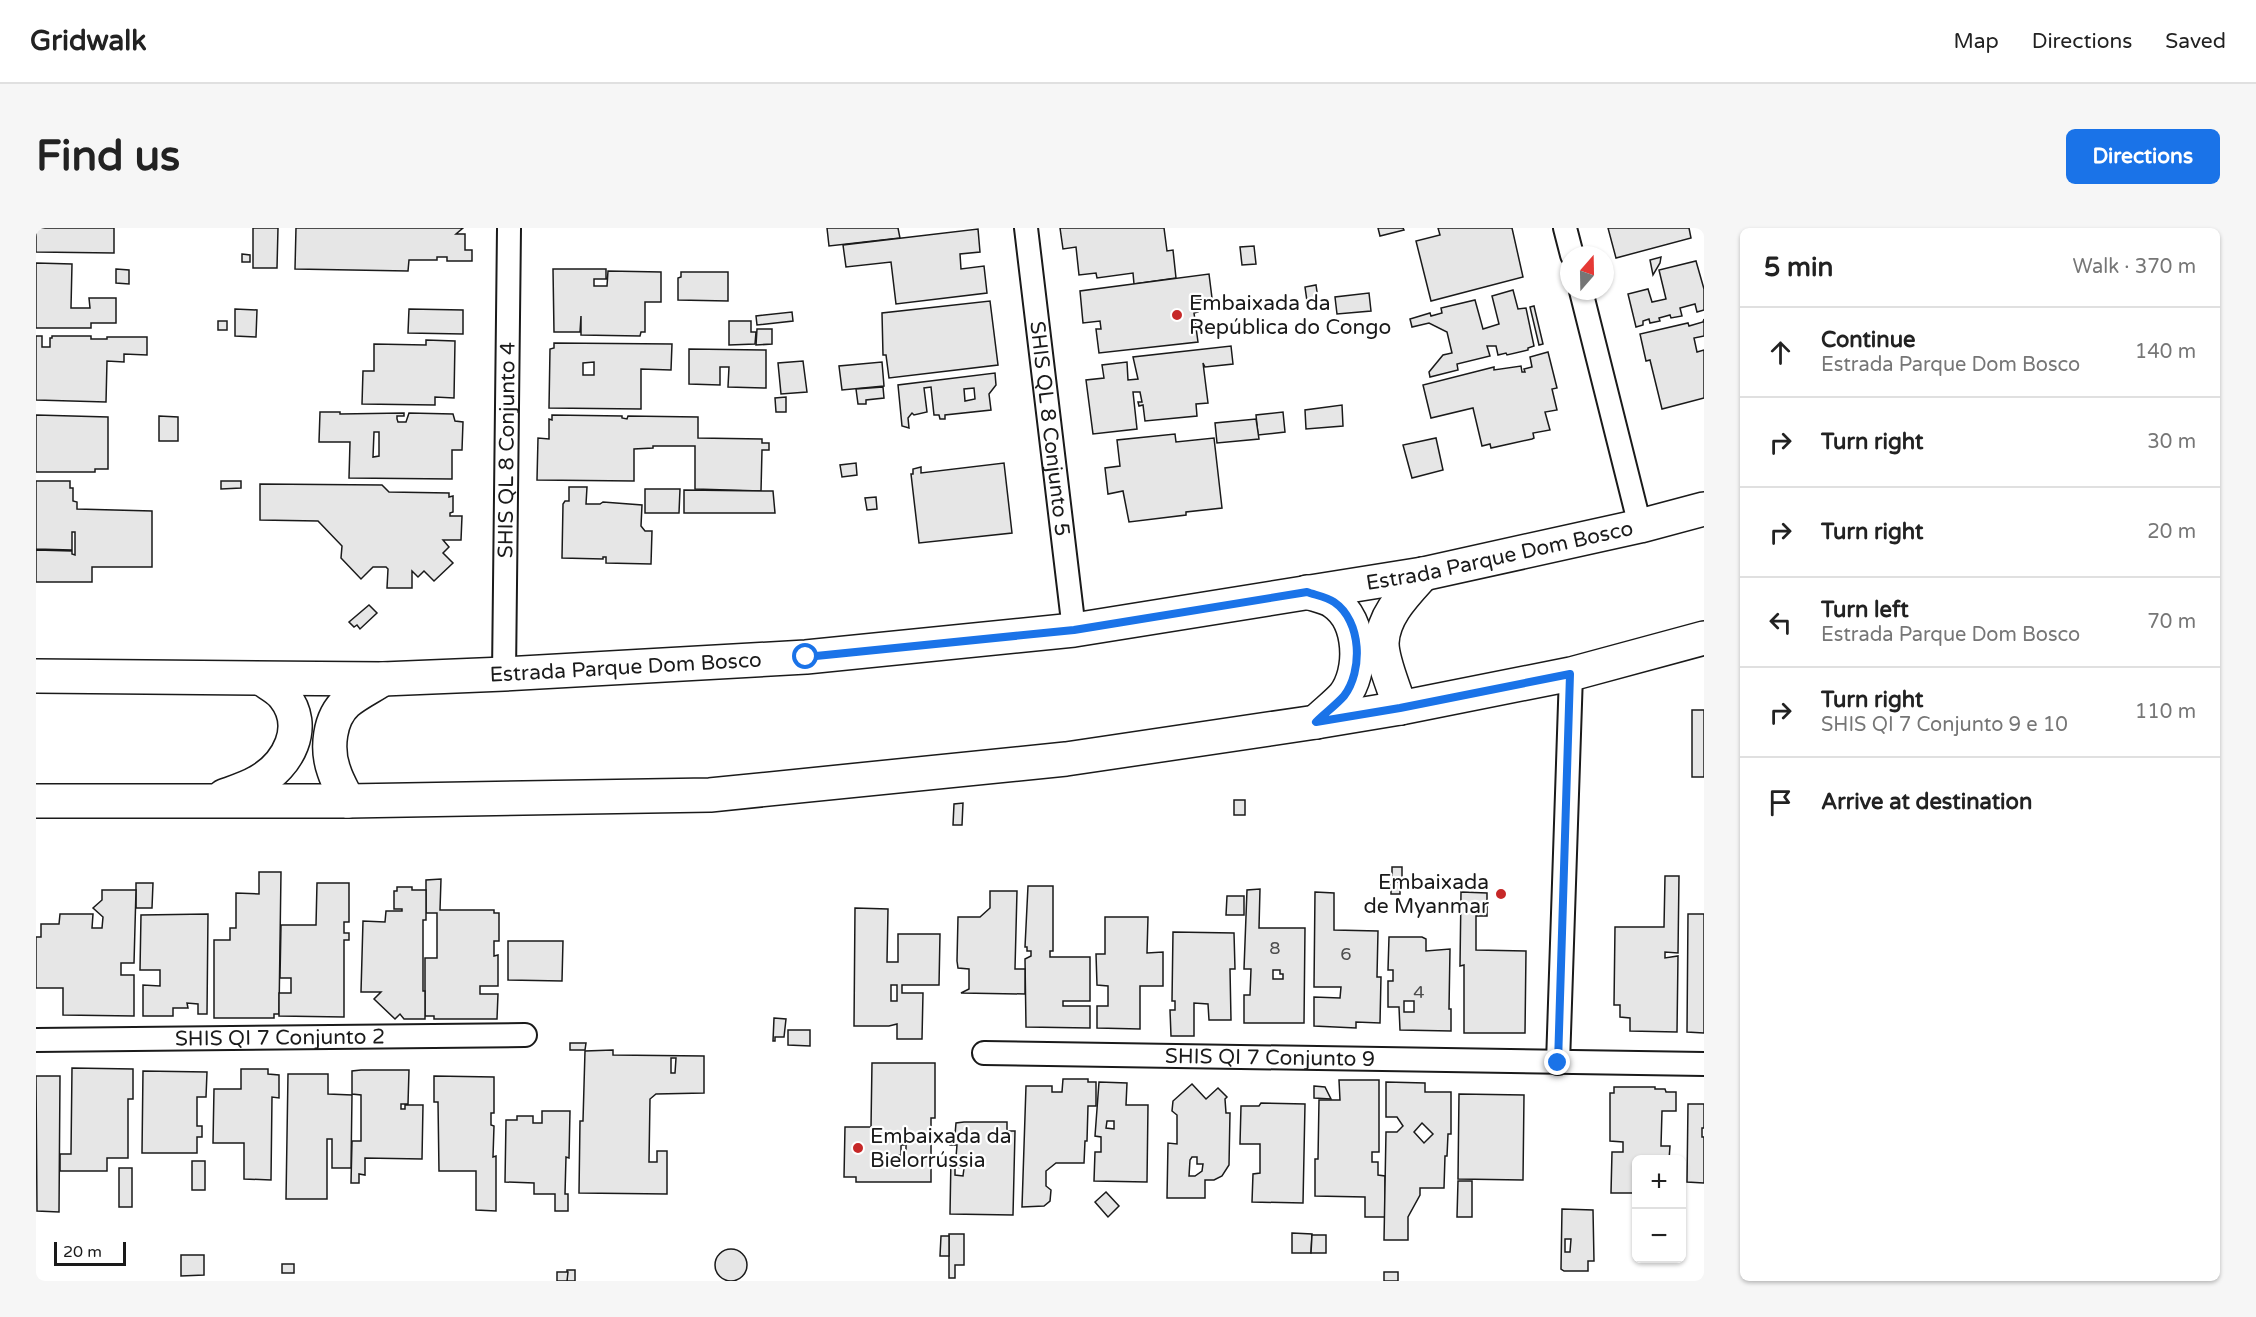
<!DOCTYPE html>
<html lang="en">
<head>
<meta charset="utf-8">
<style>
	body { margin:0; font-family:"Varela Round",sans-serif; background:#f6f6f6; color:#222 }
	.controls { position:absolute; right:18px; bottom:18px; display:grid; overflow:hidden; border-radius:9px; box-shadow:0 2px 4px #0004 }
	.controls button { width:54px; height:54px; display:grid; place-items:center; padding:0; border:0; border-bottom:2px solid #e0e0e0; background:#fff; color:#222; font:30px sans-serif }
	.compass { position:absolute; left:1524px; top:18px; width:54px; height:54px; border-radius:50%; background:#fff; box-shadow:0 2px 4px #0004; rotate:20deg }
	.scale { position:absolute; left:18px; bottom:15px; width:72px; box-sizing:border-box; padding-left:6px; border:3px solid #1a1a1a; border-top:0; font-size:16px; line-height:21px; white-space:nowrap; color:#1a1a1a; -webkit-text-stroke:4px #fff; paint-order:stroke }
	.stop { position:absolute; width:18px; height:18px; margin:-14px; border:4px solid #1a73e8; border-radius:50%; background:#fff }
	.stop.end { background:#1a73e8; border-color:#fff; box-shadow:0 2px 6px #0008 }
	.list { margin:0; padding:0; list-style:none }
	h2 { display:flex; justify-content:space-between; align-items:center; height:78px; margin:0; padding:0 24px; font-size:26px }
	h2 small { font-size:20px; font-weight:400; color:#767676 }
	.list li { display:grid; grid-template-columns:39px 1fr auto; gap:18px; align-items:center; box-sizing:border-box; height:90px; padding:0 24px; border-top:2px solid #e0e0e0 }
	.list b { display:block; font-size:22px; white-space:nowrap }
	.list p { margin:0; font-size:20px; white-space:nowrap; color:#767676 }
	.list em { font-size:20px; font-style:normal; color:#767676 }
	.icon { flex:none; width:33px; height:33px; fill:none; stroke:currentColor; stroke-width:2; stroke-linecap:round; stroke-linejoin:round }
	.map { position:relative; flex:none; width:1668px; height:1053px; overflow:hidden; border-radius:9px }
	header { display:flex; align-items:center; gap:36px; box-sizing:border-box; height:84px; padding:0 30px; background:#fff; border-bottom:2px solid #e0e0e0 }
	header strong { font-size:28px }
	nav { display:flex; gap:33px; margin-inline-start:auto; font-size:21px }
	.intro { display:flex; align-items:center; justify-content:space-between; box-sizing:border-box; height:144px; padding:0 36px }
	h1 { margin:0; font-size:42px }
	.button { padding:15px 27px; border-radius:9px; background:#1a73e8; color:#fff; font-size:21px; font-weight:700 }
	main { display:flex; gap:36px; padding:0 36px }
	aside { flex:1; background:#fff; border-radius:9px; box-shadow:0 2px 4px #0004 }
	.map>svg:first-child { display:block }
	.building { fill:#e6e6e6; stroke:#1a1a1a; stroke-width:1.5; fill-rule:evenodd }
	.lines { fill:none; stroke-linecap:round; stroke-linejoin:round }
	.minor-casing { stroke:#1a1a1a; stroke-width:26 }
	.primary-casing { stroke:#1a1a1a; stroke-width:36 }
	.minor { stroke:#fff; stroke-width:22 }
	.primary { stroke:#fff; stroke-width:33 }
	.route { stroke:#1a73e8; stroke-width:8 }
	.poi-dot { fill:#c62828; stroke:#fff; stroke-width:2 }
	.labels { text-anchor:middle; stroke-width:4.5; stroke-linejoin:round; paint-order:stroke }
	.number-label { font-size:18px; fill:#4d4d4d }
	.poi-label { font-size:21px; fill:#1a1a1a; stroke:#fff; text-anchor:start }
	.street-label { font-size:21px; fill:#1a1a1a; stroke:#fff }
</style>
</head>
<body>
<header>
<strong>Gridwalk</strong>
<nav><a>Map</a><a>Directions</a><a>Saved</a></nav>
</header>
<div class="intro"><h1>Find us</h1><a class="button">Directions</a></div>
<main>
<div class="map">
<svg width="1668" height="1053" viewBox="0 0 1668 1053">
	<rect width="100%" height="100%" fill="#fff"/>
	<g class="building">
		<polygon points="0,0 78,0 78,25 0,24"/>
		<polygon points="217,0 242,0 241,40 217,40"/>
		<polygon points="260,0 427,0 420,6 429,6 429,22 436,22 436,33 411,33 411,29 401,29 401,32 373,32 372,43 259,41"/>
		<polygon points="791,0 862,0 864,10 793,18"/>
		<polygon points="1024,0 1128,0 1131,23 1137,22 1140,50 1098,56 1097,45 1061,50 1060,45 1043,47 1040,19 1027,21"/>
		<polygon points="1342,0 1367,0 1368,2 1344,8"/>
		<polygon points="1402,0 1476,0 1487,49 1395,73 1380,13 1404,7"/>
		<polygon points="1572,0 1653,0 1655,10 1580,30"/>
		<polygon points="942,1 944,24 924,26 925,41 948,38 951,65 860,76 855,34 810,39 807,17"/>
		<polygon points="1218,18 1220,36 1206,37 1204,19"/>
		<polygon points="206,26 214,27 214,34 206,34"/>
		<polygon points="1625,29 1624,35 1617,47 1614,32"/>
		<polygon points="1660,33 1668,61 1668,82 1661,84 1659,76 1644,80 1646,88 1635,90 1634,87 1623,90 1624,93 1614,95 1613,91 1607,93 1607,97 1600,99 1592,66 1612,61 1616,74 1630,71 1623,42"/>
		<polygon points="0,35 36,36 35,80 54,80 53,70 80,70 80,95 55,95 55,100 0,100"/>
		<polygon points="80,41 93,42 93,56 80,55"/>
		<polygon points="517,41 570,41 570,51 558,51 558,58 571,58 572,43 625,44 625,74 609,74 609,104 605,104 604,108 545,107 545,88 544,104 518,104"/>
		<polygon points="645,44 692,44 692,73 642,72 642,50 645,49"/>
		<polygon points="1173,46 1176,70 1160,72 1162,84 1158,85 1162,114 1063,125 1060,101 1065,101 1064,93 1047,95 1044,63"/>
		<polygon points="1280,57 1282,71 1271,73 1269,59"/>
		<polygon points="1477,62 1482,81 1490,80 1498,118 1492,120 1492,122 1471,127 1470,125 1462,127 1460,118 1451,118 1454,128 1421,136 1422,142 1394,149 1393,144 1407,127 1416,125 1411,104 1393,95 1376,99 1374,91 1394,85 1395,88 1406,85 1405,80 1439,72 1447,101 1463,96 1456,68"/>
		<polygon points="1333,65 1335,83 1301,86 1299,69"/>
		<polygon points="954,73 962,137 853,150 850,127 847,127 846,85"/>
		<polygon points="1498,78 1507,116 1503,117 1494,79"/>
		<polygon points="199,81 221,82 220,109 199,108"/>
		<polygon points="373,81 427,82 427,106 372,105"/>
		<polygon points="756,84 757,93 721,97 720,88"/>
		<polygon points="1668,91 1668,108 1658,110 1661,124 1668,122 1668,170 1626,181 1614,132 1610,133 1604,106 1652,95 1653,98 1667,94"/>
		<rect x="182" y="93" width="9" height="9"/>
		<polygon points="693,93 715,93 715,104 720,104 719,116 693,117"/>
		<polygon points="721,101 736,101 736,116 720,117"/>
		<polygon points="0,108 6,108 6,119 14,119 14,110 16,110 16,108 55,108 55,111 71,111 71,109 111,109 111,127 88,126 88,134 71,133 70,174 0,172"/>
		<polygon points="390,112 419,113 418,170 399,169 399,177 326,176 327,143 338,143 338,116 390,117"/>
		<path d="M518,115L636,116L635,142L605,141V181L513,180L514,121L518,120ZM558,134V147H547V135Z"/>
		<polygon points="1195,118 1197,136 1169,139 1167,135 1172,175 1160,176 1161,188 1109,193 1107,177 1103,178 1102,174 1106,174 1104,164 1097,164 1101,201 1057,206 1050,152 1068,150 1066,137 1091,134 1092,152 1102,151 1097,129"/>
		<polygon points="653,121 730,122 730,160 692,159 693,139 684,139 684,157 653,156"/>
		<polygon points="1512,124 1521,160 1516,161 1521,182 1509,184 1514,202 1497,205 1498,210 1496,211 1455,220 1454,216 1446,218 1437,180 1395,190 1387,157 1458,139 1458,142 1485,138 1486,144 1489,144 1488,141 1496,139 1494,129"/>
		<polygon points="767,133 771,164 745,166 742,135"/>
		<polygon points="846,134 848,158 806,162 803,138"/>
		<path d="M959,145L960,157L953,166L955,182L909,187V191H904L903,187H898L895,159L888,160L891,184L878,187L876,185L872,190L873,200L866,198L862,157ZM938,160L939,171L929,173L928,161Z"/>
		<polygon points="847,159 848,170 830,172 830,176 822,176 820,161"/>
		<polygon points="750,169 750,184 740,184 739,170"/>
		<polygon points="1306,177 1307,198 1270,201 1269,182"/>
		<path d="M284,184H304V186L368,185V188H361V191L362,194H370L373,185L417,186L419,193L427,194L426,222H416V251L313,250L314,214H283ZM338,204H343V228L337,229Z"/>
		<polygon points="1247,184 1249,204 1222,207 1220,187"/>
		<polygon points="0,187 72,189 72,241 59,241 59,244 0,244"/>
		<polygon points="516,187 586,188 586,190 591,191 592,188 662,189 662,210 726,211 726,215 733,215 733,222 726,222 725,263 659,261 659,218 617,218 617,220 598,221 598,253 501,252 502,210 513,211 513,191 516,192"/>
		<polygon points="123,188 142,189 142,213 123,213"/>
		<polygon points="1220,191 1223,211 1181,215 1179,195"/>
		<polygon points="1139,206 1140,214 1178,210 1186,280 1150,284 1150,287 1093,294 1087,263 1072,266 1069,240 1084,238 1081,212"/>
		<polygon points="1400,210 1407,242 1376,250 1367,217"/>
		<polygon points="820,235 821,247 806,249 804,237"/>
		<polygon points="968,235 976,305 883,315 875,246 877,246 877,241 885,239 885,245"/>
		<polygon points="0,253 34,253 34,260 37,260 37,273 41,274 41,281 116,283 116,339 56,339 56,354 0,354 0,322 36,323 36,326 39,327 39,304 36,304 36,322 0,321"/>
		<polygon points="185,253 205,253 205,260 185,261"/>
		<polygon points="224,256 346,257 353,264 413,265 413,269 417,268 417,284 414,285 414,288 426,288 425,312 407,312 413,319 407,325 417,335 398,353 388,343 382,349 376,343 376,360 351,360 352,341 350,339 337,339 325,351 305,330 306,318 282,293 224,292"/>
		<polygon points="533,259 551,259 550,276 564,276 567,274 606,277 605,298 609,303 616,303 615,336 570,335 570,329 567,329 567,331 526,330 527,276 529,273 533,273"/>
		<polygon points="609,261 644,261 643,285 609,285"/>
		<polygon points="648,262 737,263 739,285 648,285"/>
		<polygon points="840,269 841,281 831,282 829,270"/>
		<polygon points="333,377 341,385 324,401 321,397 318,399 313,394"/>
		<rect x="1656" y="482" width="12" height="67"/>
		<rect x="1198" y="572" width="11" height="15"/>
		<polygon points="927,575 926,597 917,597 918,576"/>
		<rect x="1356" y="639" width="10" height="11"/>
		<polygon points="223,644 245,644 243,786 238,786 238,790 178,790 178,712 194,712 194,700 200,700 200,665 223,666"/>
		<polygon points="1629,648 1643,648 1642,725 1629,724 1629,730 1642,728 1641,804 1594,803 1594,790 1584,789 1584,777 1578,777 1579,699 1628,699"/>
		<polygon points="405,651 404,682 458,682 458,685 463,685 463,713 458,713 458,728 462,727 462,758 444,758 444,766 462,766 461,791 398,791 398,788 389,788 389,730 401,730 401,685 390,685 390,652"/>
		<rect x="1355" y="654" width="9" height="12"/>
		<polygon points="100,655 117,655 116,680 100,680"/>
		<polygon points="281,655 313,655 313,694 308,694 308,705 313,705 313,712 308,712 308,789 243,788 243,765 255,765 255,750 244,750 245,697 280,697"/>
		<polygon points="992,658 1017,658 1017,723 1014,723 1014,729 1054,729 1054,773 1027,773 1027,778 1054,778 1054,800 990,799 989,731 995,728 995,723 991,723 991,719 989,719"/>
		<polygon points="361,659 376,659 376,662 390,662 390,692 387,692 387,763 389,763 389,791 368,791 364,786 359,791 338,771 345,764 325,764 327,693 349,694 350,683 366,683 366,681 358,681 358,663 361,663"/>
		<path d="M1224,661L1223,700H1269L1268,795H1208V767H1214L1215,741H1208L1211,662ZM1237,742H1244V746H1247V751H1237Z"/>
		<polygon points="66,662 100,662 98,735 85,735 85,747 98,747 98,788 27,787 27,760 0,760 0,709 5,709 5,696 23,696 24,686 57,686 56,700 66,700 67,689 57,680 66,672"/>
		<polygon points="954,663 981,663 979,741 989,741 989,766 925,765 933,761 933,741 922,740 921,733 922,689 944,689 954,680"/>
		<polygon points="1279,664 1298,665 1298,702 1342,703 1341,749 1345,749 1344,795 1320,794 1320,800 1278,798 1278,769 1304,770 1305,759 1278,759"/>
		<polygon points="1425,664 1451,665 1451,688 1440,688 1440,722 1490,723 1489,805 1428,805 1428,737 1424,738"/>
		<polygon points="1191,668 1208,668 1208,687 1190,687"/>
		<path d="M819,680L852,681L851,734H862V706H904L903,757H866V765H887L886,811H861V796L853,798H818ZM855,757H861V773H855Z"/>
		<polygon points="172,686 171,786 162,786 162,776 151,775 152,780 137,780 137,788 107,788 107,757 124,758 124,742 104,742 105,687"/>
		<polygon points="1652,686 1668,686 1668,805 1651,804"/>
		<polygon points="1069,689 1112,689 1111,725 1127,724 1127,758 1104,758 1104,801 1061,800 1061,778 1072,778 1072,758 1061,757 1060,726 1069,726"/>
		<polygon points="1137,704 1198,705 1199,741 1194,741 1195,792 1173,792 1172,776 1158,775 1158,808 1135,808 1134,782 1139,782 1139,773 1136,773"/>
		<path d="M1353,709H1386L1390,711V723L1414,721L1413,781H1415V803L1364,802L1363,779H1352V753H1357V742H1352ZM1368,773H1378V784H1368Z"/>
		<polygon points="472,713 527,713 526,753 472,752"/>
		<polygon points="738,790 750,791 748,809 739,809 739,813 737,813"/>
		<polygon points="752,802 774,802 774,818 752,817"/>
		<polygon points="534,815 550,815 549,822 534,822"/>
		<path d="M577,822V827L668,828V865L620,866L614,871L613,934H621V923H631V966L543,965L544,893H547L549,823ZM635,830H640L639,845H635Z"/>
		<path d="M836,835H899V890H895V954H820V949H808L809,899H835ZM865,917H870V928H856L865,927Z"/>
		<polygon points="36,840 97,841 97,871 92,871 92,930 71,930 71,943 24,943 24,926 35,926"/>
		<polygon points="205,841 232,841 232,846 243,847 243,870 236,869 235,952 208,951 208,915 177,915 178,861 205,861"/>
		<polygon points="325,842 373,842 372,876 365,876 365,881 369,881 369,877 387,877 386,931 329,930 329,947 323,946 323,955 315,955 316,913 325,913 325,867 316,866 316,843"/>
		<polygon points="107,843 171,844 170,869 161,869 161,898 166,898 166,909 161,909 161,925 106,925"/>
		<polygon points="252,846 292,846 292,866 316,867 315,940 296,940 296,911 291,911 291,971 250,971"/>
		<polygon points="0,848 24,848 23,984 1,983"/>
		<polygon points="398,848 458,849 458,885 455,885 455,897 458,898 457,929 460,928 460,983 440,982 440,943 403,943 402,874 398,874"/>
		<polygon points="1027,851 1052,851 1052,854 1060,854 1060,878 1052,878 1051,913 1049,913 1048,935 1020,935 1010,943 1010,958 1015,962 1014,973 1008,978 986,979 990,858 1016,858 1016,864 1026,864"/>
		<polygon points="1303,852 1343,852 1343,924 1336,924 1336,934 1342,934 1342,947 1349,948 1349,989 1329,989 1329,969 1279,968 1279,931 1282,931 1283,872 1304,872"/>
		<path d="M1063,854L1091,855L1090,877H1112L1111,954L1058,953L1059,924H1065V909L1059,908ZM1071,893H1078V901L1070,900Z"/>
		<path d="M1350,854L1389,855V864H1415V906H1412L1411,928H1409L1408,960H1384V967L1372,989V1012H1348L1350,904H1361L1367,898L1361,889H1350ZM1386,895L1397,906L1388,915L1378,904Z"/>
		<path d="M1156,856L1170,871L1182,860L1191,869L1189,871L1190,885H1194L1193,937L1186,948L1178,952H1169V970H1131L1132,915L1141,916V887L1136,883L1137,873ZM1156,929H1161V936H1167L1166,943L1159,948H1153L1154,932Z"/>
		<polygon points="1278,858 1289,859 1295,871 1278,870"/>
		<polygon points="1578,859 1619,859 1619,861 1629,861 1630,864 1640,864 1640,883 1626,883 1625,918 1634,918 1633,932 1600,932 1600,965 1575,965 1576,924 1587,924 1587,914 1574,913 1574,865 1578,865"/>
		<polygon points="1423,866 1488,867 1487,952 1422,951"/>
		<polygon points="1225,875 1269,876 1267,975 1216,974 1217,946 1224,945 1224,916 1204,916 1205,878 1223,878"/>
		<polygon points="1652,876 1668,876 1668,900 1666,900 1666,909 1668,909 1668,955 1651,954"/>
		<polygon points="506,883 534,883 533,930 530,929 529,966 532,966 532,983 519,983 519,966 498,966 498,955 469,954 470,892 481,892 481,888 497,888 497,895 506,895"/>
		<path d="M928,894H971V903H979L977,987L914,986L915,929H920L921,917H914L915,907H919L920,895ZM919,939L928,940L927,948L919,947Z"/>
		<rect x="156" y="933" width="13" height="29"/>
		<rect x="83" y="940" width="13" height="39"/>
		<polygon points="1422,953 1436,953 1436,989 1421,989"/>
		<polygon points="1070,964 1083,978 1072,989 1059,974"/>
		<path d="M1526,981L1557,982L1558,1033H1552V1043H1528L1525,1041ZM1529,1011H1535L1534,1024H1529Z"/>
		<polygon points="1256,1005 1276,1006 1275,1025 1256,1025"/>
		<polygon points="913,1006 928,1006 928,1037 919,1037 919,1050 913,1050"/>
		<polygon points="1276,1007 1290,1007 1290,1025 1275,1025"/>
		<polygon points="905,1008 913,1008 913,1028 904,1028"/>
		<circle cx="695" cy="1037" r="16"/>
		<polygon points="145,1027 168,1027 168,1047 145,1048"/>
		<rect x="246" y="1036" width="12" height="9"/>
		<rect x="531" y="1042" width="8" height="11"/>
		<polygon points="521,1044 532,1044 531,1053 521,1053"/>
		<rect x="1348" y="1044" width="14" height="9"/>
	</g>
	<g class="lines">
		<defs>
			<g id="minor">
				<path id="s1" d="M990,0L1038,402"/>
				<polyline points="1529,0 1536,27"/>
				<polyline points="1545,63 1604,298"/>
				<path id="s2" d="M468,446L473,0"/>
				<path id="s3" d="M0,812L489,807"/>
				<path id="s4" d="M948,825L1668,836"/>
				<polyline points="1522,835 1535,446"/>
			</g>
			<g id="primary">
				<path d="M1271,364C1279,367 1291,369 1298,374C1326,393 1327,444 1308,468C1300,477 1289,485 1280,494"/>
				<path id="s5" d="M0,448L347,451L468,446L770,429L1038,402L1387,346L1604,298L1668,281"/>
				<path d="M1364,480C1359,461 1346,434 1346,415C1347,387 1370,365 1387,346"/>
				<path d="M188,568C199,564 212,560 222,554C252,537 273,499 248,468C243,461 233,456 226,451"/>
				<polyline points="0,573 312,573 674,567 1030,531 1280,494 1364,480 1535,446 1668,410"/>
				<path d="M312,573C307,563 301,553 298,543C290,521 293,490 311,474C322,465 335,459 347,451"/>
			</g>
		</defs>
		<use href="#minor" class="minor-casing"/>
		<use href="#primary" class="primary-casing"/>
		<use href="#minor" class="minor"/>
		<use href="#primary" class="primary"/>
	</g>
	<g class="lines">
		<path class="route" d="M770,429L1038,402L1271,364C1279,367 1291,369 1298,374C1326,393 1327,443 1308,468C1300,477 1289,485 1280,494L1364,480L1534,446L1522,835"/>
	</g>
	<g class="poi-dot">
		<circle cx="1141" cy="87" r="6"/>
		<circle cx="1465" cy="666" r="6"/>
		<circle cx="822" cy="920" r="6"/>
	</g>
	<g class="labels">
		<g class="number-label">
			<text x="1239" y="726">8</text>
			<text x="1310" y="732">6</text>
			<text x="1383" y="770">4</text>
		</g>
		<g class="poi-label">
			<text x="1153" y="82">Embaixada da<tspan x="1153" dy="24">República do Congo</tspan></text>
			<text x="1453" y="661" text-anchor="end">Embaixada<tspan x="1453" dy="24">de Myanmar</tspan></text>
			<text x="834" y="915">Embaixada da<tspan x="834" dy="24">Bielorrússia</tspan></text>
		</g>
		<g class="street-label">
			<text dy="7" stroke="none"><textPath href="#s1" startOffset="202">SHIS QL 8 Conjunto 5</textPath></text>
			<text dy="7" stroke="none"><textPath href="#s2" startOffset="224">SHIS QL 8 Conjunto 4</textPath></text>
			<text dy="7" stroke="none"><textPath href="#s5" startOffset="1472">Estrada Parque Dom Bosco</textPath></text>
			<text dy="7" stroke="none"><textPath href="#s5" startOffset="590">Estrada Parque Dom Bosco</textPath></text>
			<text dy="7" stroke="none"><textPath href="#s3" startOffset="244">SHIS QI 7 Conjunto 2</textPath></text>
			<text dy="7" stroke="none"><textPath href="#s4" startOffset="286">SHIS QI 7 Conjunto 9</textPath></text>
		</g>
	</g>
</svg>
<div class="controls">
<button>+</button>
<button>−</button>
</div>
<svg class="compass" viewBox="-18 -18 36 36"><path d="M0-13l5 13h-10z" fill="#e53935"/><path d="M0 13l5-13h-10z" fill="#767676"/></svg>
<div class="scale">20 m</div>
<div class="stop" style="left:770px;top:429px"></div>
<div class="stop end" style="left:1522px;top:835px"></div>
</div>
<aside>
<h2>5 min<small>Walk · 370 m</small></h2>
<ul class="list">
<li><svg class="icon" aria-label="ahead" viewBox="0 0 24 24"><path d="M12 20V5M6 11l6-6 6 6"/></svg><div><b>Continue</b><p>Estrada Parque Dom Bosco</p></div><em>140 m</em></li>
<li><svg class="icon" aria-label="right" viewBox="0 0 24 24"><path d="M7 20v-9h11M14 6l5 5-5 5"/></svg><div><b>Turn right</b></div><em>30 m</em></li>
<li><svg class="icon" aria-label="right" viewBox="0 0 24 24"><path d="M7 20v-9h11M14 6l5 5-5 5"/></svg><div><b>Turn right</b></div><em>20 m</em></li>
<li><svg class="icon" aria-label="left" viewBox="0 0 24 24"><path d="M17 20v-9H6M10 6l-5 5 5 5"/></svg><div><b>Turn left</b><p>Estrada Parque Dom Bosco</p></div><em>70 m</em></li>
<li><svg class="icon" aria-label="right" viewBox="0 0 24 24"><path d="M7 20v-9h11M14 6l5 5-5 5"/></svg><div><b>Turn right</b><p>SHIS QI 7 Conjunto 9 e 10</p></div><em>110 m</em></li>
<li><svg class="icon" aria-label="arrive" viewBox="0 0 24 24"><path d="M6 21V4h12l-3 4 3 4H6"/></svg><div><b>Arrive at destination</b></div></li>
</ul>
</aside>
</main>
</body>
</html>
